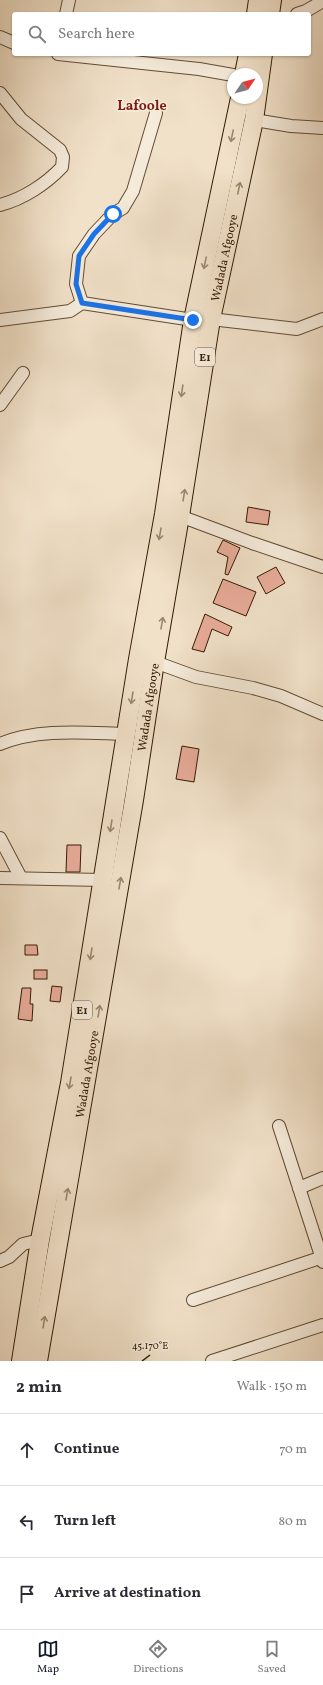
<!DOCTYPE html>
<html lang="en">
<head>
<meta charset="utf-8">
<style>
	body { margin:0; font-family:Vollkorn,serif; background:#f7f7f7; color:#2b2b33 }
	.compass { position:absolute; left:227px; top:68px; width:36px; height:36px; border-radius:50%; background:#fff; box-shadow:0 1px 3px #0004; rotate:55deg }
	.stop { position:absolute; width:12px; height:12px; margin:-9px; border:3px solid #1a73e8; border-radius:50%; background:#fff }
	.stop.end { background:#1a73e8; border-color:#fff; box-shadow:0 1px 4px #0008 }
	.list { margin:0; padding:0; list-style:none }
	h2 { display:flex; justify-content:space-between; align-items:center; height:52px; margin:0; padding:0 16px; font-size:17px }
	h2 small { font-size:13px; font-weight:400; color:#7c7c81 }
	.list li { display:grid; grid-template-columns:26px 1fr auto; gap:12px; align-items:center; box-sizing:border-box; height:72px; padding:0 16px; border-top:1px solid #e1e1e2 }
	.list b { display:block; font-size:15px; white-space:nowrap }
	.list em { font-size:13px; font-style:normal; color:#7c7c81 }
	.icon { flex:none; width:22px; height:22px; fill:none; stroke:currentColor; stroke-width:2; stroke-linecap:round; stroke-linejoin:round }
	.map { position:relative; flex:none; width:323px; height:1361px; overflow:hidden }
	.search { position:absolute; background:#fff; box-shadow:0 1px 3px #0004; left:12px; right:12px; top:12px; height:44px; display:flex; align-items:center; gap:10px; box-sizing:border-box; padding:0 14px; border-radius:4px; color:#7c7c81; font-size:15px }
	.sheet { height:268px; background:#fff }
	nav { display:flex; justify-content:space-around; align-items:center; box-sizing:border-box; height:56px; border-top:1px solid #e1e1e2; background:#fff; font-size:11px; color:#7c7c81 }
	nav a { display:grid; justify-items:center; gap:2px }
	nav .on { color:#111827 }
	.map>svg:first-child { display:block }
	.building { fill:#e9ac9a; stroke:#321a01 }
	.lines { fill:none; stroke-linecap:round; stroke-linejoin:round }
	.minor-casing { stroke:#624c33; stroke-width:14 }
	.highway-casing { stroke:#321a01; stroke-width:20 }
	.minor { stroke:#f6ecdc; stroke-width:12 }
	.highway { stroke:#f1e1c9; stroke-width:18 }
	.oneway { stroke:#9b876f }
	.route { stroke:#1a73e8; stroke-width:5 }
	.ticks { fill:none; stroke:#321a01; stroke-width:1.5 }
	.labels { text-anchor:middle; stroke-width:3; stroke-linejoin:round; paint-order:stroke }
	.shield { fill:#f6ecdc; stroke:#6d5943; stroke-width:1 }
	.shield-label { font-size:11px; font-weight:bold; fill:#321a01 }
	.street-label { font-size:12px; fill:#321a01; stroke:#f6ecdc }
	.quarter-label { font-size:14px; font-weight:bold; fill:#7a1f14; stroke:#f6ecdc }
	.ticks-label { font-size:10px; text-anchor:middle; fill:#321a01; stroke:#f6ecdc; stroke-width:3; stroke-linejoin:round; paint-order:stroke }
</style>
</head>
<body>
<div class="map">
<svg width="323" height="1361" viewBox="0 0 323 1361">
	<rect width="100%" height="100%" fill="#f1e1c9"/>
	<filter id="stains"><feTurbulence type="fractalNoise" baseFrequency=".005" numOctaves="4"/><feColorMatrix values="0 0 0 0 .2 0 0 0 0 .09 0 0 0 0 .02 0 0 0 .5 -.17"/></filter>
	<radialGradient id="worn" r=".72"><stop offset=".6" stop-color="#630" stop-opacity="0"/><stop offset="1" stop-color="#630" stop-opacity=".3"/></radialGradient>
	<g class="building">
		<polygon points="248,507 270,511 268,525 246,522"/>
		<polygon points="223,540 240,548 228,575 225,574 228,557 217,552"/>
		<polygon points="276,567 285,583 266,594 257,577"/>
		<polygon points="223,579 256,592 246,616 213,603"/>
		<polygon points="205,614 232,627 228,636 212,629 204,652 192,649"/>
		<polygon points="182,746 199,749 194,782 176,779"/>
		<polygon points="67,845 81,845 80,872 66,872"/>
		<polygon points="25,945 37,945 38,955 25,955"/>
		<rect x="34" y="970" width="13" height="9"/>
		<polygon points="52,986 62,987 60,1002 50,1001"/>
		<polygon points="22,988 31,988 30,1004 33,1004 32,1021 18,1019"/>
	</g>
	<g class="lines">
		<defs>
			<g id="minor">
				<polyline points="66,14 69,0"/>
				<polyline points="297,14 306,11 323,1"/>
				<polyline points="0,37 14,43"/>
				<polyline points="58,54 199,69 233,75"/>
				<path d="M0,93L21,119L60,150L63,157L62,167C46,184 23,199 0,205"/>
				<polyline points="254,120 291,126 323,128"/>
				<polyline points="82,303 76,284 79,256 94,234 113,214 123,208 133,191 156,113"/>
				<polyline points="211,319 297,329 323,319"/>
				<polyline points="0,320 70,311 82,303 193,320"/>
				<polyline points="0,405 23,373"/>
				<polyline points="180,516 252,543 323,567"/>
				<polyline points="155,662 196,677 253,688 281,696 323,714"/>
				<path d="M0,744C39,728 85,733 126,734"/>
				<polyline points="0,838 21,878"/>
				<polyline points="0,878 103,880"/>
				<polyline points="279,1126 323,1262"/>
				<polyline points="299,1188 323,1178"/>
				<polyline points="0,1261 9,1257 23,1244 40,1240"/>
				<polyline points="193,1300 323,1257"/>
				<polyline points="212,1361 323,1325"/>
			</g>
			<g id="highway">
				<polyline points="256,14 258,0"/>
				<polyline points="270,14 272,0"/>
				<polyline points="244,74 248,54"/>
				<polyline points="21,1361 40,1240 70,1083 138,659 164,514 193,320 240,98"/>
				<path id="s1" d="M38,1361L134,800L155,662L180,516L211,319L254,120L263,54"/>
			</g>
		</defs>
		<use href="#minor" class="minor-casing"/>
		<use href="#highway" class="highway-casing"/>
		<use href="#minor" class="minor"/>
		<use href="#highway" class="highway"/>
	</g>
	<defs><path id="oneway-shaft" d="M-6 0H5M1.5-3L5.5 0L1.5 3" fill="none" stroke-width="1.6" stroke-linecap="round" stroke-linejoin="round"/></defs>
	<g class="oneway">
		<use href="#oneway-shaft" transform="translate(232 136) rotate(102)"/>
		<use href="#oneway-shaft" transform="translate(239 188) rotate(-78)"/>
		<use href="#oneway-shaft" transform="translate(205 263) rotate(102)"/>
		<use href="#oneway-shaft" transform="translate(182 391) rotate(98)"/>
		<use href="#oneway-shaft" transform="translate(184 495) rotate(-81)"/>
		<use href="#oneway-shaft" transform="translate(160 534) rotate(100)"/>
		<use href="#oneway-shaft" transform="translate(162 623) rotate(-80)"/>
		<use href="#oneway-shaft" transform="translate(132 698) rotate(99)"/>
		<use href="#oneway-shaft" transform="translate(111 826) rotate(99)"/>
		<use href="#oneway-shaft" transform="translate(120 883) rotate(-80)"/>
		<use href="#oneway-shaft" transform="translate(91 954) rotate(99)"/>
		<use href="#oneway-shaft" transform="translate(99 1011) rotate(-81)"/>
		<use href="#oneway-shaft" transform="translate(70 1083) rotate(100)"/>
		<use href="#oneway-shaft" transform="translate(67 1194) rotate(-80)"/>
		<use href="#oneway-shaft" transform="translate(44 1322) rotate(-81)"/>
	</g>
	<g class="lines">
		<polyline class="route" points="113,214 94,234 79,256 76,284 82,303 193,320"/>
	</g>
	<path class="ticks" d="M142,1361L150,1355"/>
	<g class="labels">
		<g class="shield">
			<rect x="195" y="348" width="20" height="18" rx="3"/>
			<rect x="72" y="1001" width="20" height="18" rx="3"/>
		</g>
		<g class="shield-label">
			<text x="205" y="361">E1</text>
			<text x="82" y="1014">E1</text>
		</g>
		<g class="street-label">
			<text dy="4" stroke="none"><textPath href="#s1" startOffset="1119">Wadada Afgooye</textPath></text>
			<text dy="4" stroke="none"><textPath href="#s1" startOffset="663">Wadada Afgooye</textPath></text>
			<text dy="4" stroke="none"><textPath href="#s1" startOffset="291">Wadada Afgooye</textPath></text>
		</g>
		<g class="quarter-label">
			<text x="142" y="110">Lafoole</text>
		</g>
	</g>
	<g class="ticks-label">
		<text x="150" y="1349">45.170°E</text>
	</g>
	<rect width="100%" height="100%" filter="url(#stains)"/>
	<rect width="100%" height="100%" fill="url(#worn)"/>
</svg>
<svg class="compass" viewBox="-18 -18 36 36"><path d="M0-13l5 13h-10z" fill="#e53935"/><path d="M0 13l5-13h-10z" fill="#7c7c81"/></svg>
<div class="stop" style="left:113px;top:214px"></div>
<div class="stop end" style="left:193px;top:320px"></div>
<div class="search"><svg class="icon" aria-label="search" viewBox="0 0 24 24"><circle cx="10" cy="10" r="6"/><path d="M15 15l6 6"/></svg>Search here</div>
</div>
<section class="sheet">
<h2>2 min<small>Walk · 150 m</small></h2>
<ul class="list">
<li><svg class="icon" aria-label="ahead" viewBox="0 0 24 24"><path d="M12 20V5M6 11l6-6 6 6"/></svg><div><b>Continue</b></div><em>70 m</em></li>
<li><svg class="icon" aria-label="left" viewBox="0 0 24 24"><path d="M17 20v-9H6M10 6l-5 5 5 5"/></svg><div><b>Turn left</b></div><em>80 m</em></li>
<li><svg class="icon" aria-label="arrive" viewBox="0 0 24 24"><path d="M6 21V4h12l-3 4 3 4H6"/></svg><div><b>Arrive at destination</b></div></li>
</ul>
</section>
<nav>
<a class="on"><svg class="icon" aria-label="map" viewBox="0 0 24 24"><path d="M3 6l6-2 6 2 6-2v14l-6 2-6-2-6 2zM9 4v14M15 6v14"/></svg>Map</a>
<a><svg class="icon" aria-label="directions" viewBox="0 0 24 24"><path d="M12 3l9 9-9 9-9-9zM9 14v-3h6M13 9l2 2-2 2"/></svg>Directions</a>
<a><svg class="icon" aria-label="saved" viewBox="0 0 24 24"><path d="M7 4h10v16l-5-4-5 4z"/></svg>Saved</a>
</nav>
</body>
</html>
